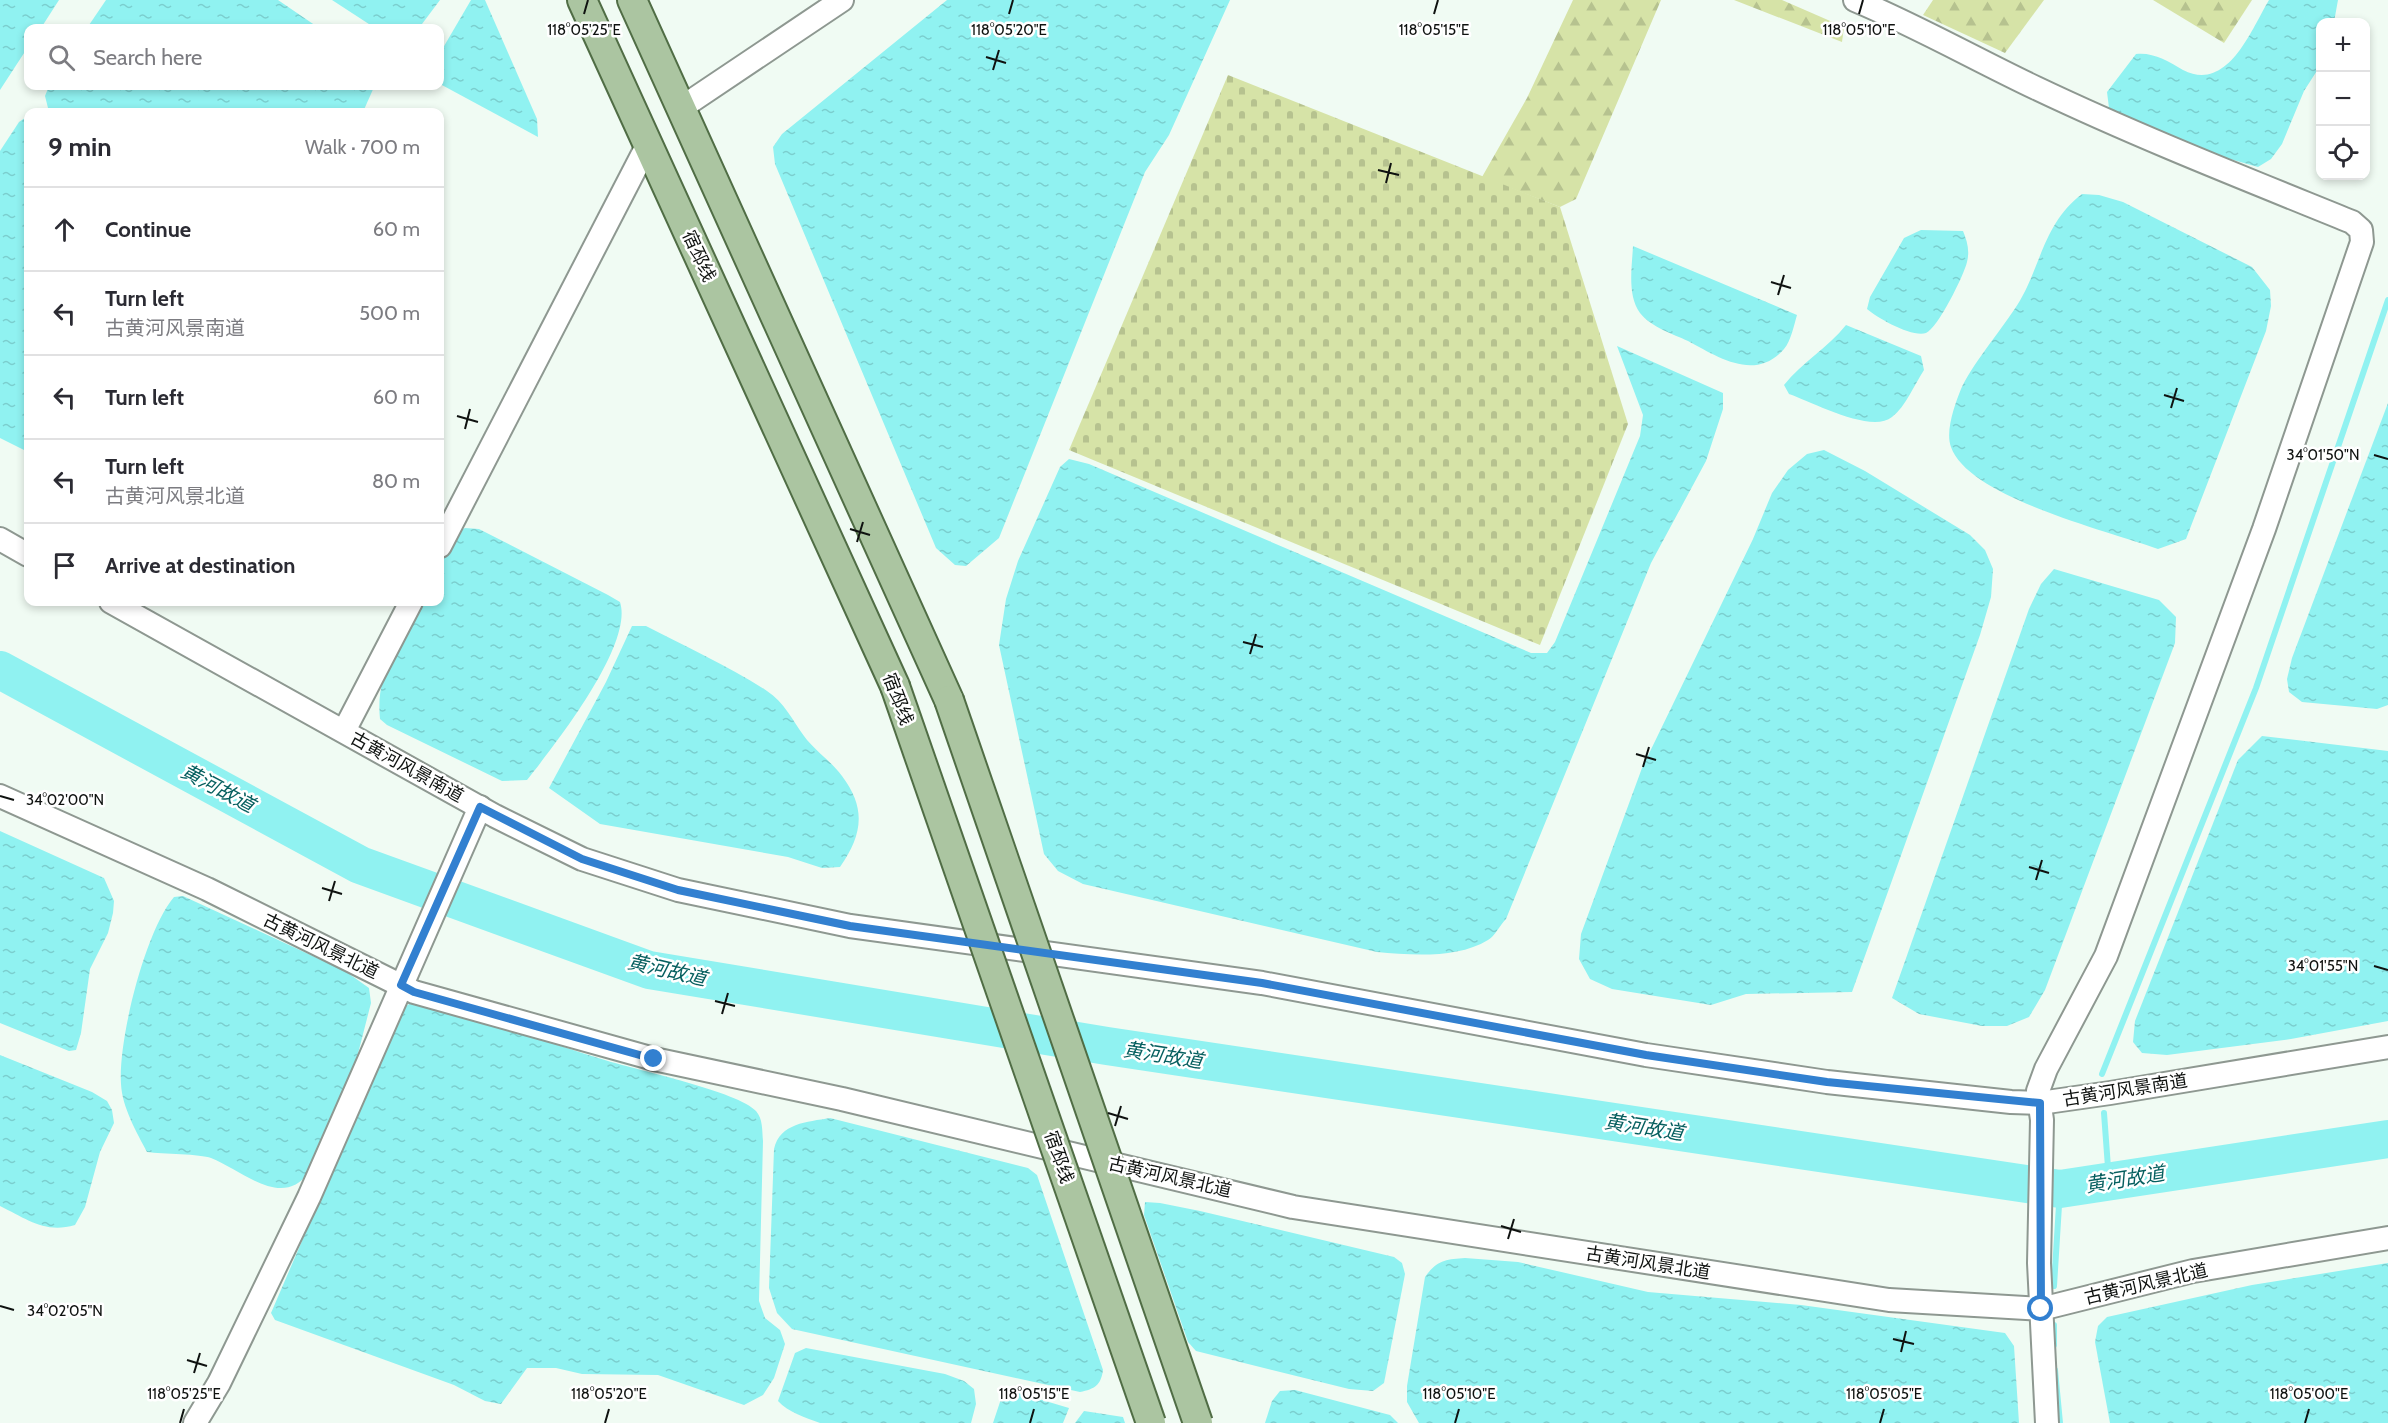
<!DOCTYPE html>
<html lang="en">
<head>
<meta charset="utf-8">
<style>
	body { margin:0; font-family:Cabin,"Noto Sans SC",sans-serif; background:#f2f2f3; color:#2b2b33 }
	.controls { position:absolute; right:18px; top:18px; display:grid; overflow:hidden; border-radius:12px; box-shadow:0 3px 9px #0003 }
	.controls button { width:54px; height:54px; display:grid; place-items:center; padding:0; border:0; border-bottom:2px solid #e1e1e2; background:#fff; color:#2b2b33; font:30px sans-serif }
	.stop { position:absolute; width:18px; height:18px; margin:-14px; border:4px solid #3280d0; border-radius:50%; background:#fff }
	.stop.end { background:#3280d0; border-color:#fff; box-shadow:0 2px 6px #0008 }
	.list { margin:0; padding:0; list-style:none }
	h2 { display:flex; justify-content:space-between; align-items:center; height:78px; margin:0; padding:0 24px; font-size:26px }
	h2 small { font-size:20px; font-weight:400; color:#7c7c81 }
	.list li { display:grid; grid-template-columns:39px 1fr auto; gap:18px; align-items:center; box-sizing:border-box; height:84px; padding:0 24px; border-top:2px solid #e1e1e2 }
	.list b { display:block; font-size:22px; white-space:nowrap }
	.list p { margin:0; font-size:20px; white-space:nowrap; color:#7c7c81 }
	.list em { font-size:20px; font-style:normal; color:#7c7c81 }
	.icon { flex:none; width:33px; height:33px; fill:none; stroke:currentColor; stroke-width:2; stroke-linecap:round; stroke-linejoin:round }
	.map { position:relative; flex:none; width:2388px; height:1423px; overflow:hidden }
	.search { position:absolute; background:#fff; box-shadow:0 3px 9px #0003; left:24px; top:24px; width:420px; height:66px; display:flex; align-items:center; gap:15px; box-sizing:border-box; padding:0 21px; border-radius:12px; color:#7c7c81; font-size:22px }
	.panel { position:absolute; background:#fff; box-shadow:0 3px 9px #0003; left:24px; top:108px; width:420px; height:498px; border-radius:12px }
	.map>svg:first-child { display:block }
	.forest { fill:url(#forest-firs) }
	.cemetery { fill:url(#cemetery-stones) }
	.water { fill:url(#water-ripples) }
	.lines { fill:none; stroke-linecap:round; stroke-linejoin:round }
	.stream { stroke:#90f2f1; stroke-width:6 }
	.river { stroke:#90f2f1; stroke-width:38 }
	.minor-casing { stroke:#8e9891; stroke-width:26 }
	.major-casing { stroke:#506d45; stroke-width:32 }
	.minor { stroke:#fff; stroke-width:22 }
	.major { stroke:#abc5a1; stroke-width:28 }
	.major-bridge-casing { stroke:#506d45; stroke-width:32; stroke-linecap:butt }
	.major-bridge { stroke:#abc5a1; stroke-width:28 }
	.route { stroke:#3280d0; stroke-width:8 }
	.ticks { fill:none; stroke:#0f1210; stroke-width:2 }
	.labels { text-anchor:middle; stroke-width:5; stroke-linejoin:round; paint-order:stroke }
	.street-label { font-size:18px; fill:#0f1210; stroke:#fff }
	.water-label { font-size:20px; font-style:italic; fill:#065f5f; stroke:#fff }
	.ticks-label { font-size:15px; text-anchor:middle; fill:#0f1210; stroke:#fff; stroke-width:5; stroke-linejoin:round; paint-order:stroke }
</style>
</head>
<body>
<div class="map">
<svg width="2388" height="1423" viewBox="0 0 2388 1423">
	<defs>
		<pattern id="forest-firs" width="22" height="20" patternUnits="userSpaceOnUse" patternTransform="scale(1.5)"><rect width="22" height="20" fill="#d6e3a7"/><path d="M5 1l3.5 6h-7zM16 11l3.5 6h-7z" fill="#b6c28f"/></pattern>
		<pattern id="cemetery-stones" width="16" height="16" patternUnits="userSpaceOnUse" patternTransform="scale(1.5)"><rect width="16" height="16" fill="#d6e3a7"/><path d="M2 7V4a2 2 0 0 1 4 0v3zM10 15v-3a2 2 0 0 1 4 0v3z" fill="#b6c28f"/></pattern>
		<pattern id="water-ripples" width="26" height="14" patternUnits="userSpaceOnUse" patternTransform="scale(1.5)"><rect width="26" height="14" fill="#90f2f1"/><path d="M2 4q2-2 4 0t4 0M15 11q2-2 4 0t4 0" fill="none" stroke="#7bcece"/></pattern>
	</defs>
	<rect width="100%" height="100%" fill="#f0fbf3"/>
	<g class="forest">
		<polygon points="1573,0 1661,0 1576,199 1560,207 1482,177 1527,98"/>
		<polygon points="1734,0 1782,0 1844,27 1842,42"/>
		<polygon points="1933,0 2044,0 2005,53 1923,15"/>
		<polygon points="2153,0 2252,0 2224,43"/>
	</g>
	<polygon class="cemetery" points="1228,75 1560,207 1628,424 1540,645 1069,450"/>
	<g class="water">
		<polygon points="0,0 59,0 41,28 28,28 28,47 0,90"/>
		<polygon points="106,0 278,0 319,28 87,28"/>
		<polygon points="332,0 440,0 419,28 375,28"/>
		<polygon points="471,0 485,0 537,119 538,137 440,84 440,53"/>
		<polygon points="947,0 1230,0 1169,135 1145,172 999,538 966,566 955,565 936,548 775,164 773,147 782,134"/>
		<path d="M2269,0H2338L2334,22H2320V66L2304,91L2282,144L2271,159L2258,167L2216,155L2109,108L2107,92L2136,54C2153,52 2168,61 2183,70C2228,93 2251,30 2269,0Z"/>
		<polygon points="49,86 374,86 374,87 363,112 56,112 48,108 45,96"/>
		<polygon points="28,116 28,452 0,438 0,151 19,122"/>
		<path d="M2082,194L2099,195L2123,202L2252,267L2270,290L2271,306L2266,331L2186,539L2158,549C2109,531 1969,498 1951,447C1945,431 1955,404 1961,389C1970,368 2000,331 2014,310C2041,271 2041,225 2082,194Z"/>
		<path d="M1921,230L1963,231C1967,241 1970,250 1967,262C1964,275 1938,328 1926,333C1913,338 1877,318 1867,309L1870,297L1904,238Z"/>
		<path d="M1633,246L1797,315C1794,325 1791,341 1784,349C1755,382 1718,357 1688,341C1673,334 1651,327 1640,313C1627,295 1632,267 1633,246Z"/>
		<path d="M1846,325L1921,356L1924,370C1914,385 1906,406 1892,417C1871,434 1812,402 1789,394L1784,385C1802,362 1828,348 1846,325Z"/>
		<path d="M1617,346L1723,393V409L1706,461L1651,563L1506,919C1500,925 1495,936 1488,940C1457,959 1411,955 1377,952L1083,884L1058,871L1044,854L999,645L1006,599L1018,561L1060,467L1069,459L1089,464L1531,653H1547L1555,642L1640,436L1643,415Z"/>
		<polygon points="2388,403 2388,705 2377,709 2302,702 2289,692 2287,679 2292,658"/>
		<polygon points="1824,450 1865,471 1970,535 1985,550 1993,569 1991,597 1980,635 1852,992 1746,994 1711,1005 1612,989 1590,979 1579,959 1581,934 1642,768 1753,539 1772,493 1788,470 1807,454"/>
		<path d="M465,528L479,529L608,595L620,602C634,645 554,746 527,780L502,781L387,725L380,719C375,673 400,641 420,602H440C440,575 439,542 465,528Z"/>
		<polygon points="2054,569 2159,600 2176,617 2175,643 2045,990 2029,1017 2007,1026 1982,1026 1919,1014 1892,998 2029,609 2041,584"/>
		<path d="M632,626H646C686,647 729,666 767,691C784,702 793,721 804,736C815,751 831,761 842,776C867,809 862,835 840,867L822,868L788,857L600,824L549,788L606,682Z"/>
		<polygon points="2262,736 2388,751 2388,1021 2291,1039 2167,1055 2142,1053 2133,1042 2135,1021 2238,760"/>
		<polygon points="0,831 104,878 114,901 113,913 108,933 90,969 81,1033 76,1050 69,1051 0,1023"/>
		<path d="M183,896L345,971L369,988L371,1003L352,1077L309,1172C282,1210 242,1170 211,1158C201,1154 162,1154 147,1152C137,1133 122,1107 121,1084C118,1040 145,931 174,897Z"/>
		<path d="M416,1000L433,1003C491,1022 549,1043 608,1061C637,1070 739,1092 756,1111C763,1119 762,1130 763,1141L759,1301L765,1318L780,1330L785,1344L774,1378L763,1395L744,1405L658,1375L582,1374L556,1368H527L501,1404L485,1401L454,1385L275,1320L271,1313L398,1018L406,1006Z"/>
		<path d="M0,1055L92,1092L107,1101L112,1110L114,1123L100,1152L85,1207L75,1225C45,1234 27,1219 0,1206Z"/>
		<path d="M830,1118L1028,1168L1037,1175L1103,1370C1101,1385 1095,1389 1080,1392L792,1329L777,1313L769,1288L774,1149C780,1123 807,1122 830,1118Z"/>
		<polygon points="1145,1202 1160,1203 1200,1211 1394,1257 1402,1263 1405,1274 1384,1383 1373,1391 1349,1389 1196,1351 1188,1342 1144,1215"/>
		<path d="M1465,1258L1518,1262L1648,1292L1801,1305L2005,1333L2014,1346L2019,1423H1419L1407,1402V1386L1425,1277C1436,1261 1446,1259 1465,1258Z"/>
		<polygon points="2388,1263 2388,1423 2110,1423 2095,1342 2098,1326 2107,1317 2252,1285"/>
		<path d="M806,1348L945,1374L964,1381L974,1389L976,1404L971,1423H820C806,1418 788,1412 778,1401L795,1353Z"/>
		<polygon points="1008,1390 1069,1408 1063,1423 993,1423 1002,1396"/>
		<polygon points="1295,1390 1390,1415 1398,1423 1265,1423 1272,1401 1280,1391"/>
		<polygon points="1084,1411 1123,1417 1125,1423 1075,1423"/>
	</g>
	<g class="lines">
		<g class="stream">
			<polyline points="2102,1074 2256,688 2388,300"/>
			<polyline points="2104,1113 2109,1181"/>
			<polyline points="2054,1286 2060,1189"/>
			<polyline points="2054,1345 2054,1325"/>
			<polyline points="2055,1370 2060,1423"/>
		</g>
		<polyline class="river" points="0,670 360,865 649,970 1107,1046 2060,1189 2388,1139"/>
		<defs>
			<g id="minor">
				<path d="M1855,0C1917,26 1975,59 2036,88C2139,137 2246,179 2352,222L2361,230L2362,242L2264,529L2106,956L2046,1069L2038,1091L2042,1120L2039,1263L2047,1423"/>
				<polyline points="681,108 842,0"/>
				<polyline points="0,539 28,555"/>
				<polyline points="440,546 648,144"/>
				<polyline points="111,602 495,816 582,859 678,890 850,926 1262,983 1646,1055 1827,1082 2011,1102 2040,1103 2110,1093 2388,1047"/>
				<polyline points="344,731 411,602"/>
				<polyline points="0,796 207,889 414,992 654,1059 842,1099 1293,1207 1889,1300 2041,1309 2193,1271 2388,1238"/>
				<polyline points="195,1423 219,1383 309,1197 480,807"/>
			</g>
			<g id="major">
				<polyline points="582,0 895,686"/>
				<polyline points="632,0 949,700"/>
			</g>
		</defs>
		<use href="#minor" class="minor-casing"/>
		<use href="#major" class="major-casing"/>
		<use href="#minor" class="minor"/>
		<use href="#major" class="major"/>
		<defs>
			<g id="major-bridge">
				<polyline points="895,686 1151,1423"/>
				<polyline points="949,700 1198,1423"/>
			</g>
		</defs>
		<use href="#major-bridge" class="major-bridge-casing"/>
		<use href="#major-bridge" class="major-bridge"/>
	</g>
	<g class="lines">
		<polyline class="route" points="654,1059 414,992 401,985 480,807 582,859 678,890 850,926 1262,983 1646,1055 1827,1082 2040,1103 2041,1309"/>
	</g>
	<path class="ticks" d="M584,14L588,0M1009,14L1013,0M1434,14L1438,0M1859,14L1863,0M986,57L1006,63M993,70L999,50M1378,170L1399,175M1386,183L1391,163M1771,282L1791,288M1778,295L1784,275M2164,395L2184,401M2171,408L2177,388M457,416L478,422M465,429L470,409M2374,455L2388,459M850,529L870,535M857,542L863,522M1243,642L1263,647M1250,654L1256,634M1636,754L1656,760M1643,767L1649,747M0,796L14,800M2029,867L2049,873M2036,880L2042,860M322,888L342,894M329,901L335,881M2374,966L2388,970M715,1001L735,1006M722,1014L728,993M1108,1113L1128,1119M1115,1126L1121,1106M1501,1226L1521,1232M1508,1239L1514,1219M0,1306L14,1310M1893,1339L1914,1344M1901,1352L1906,1331M187,1360L207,1366M194,1373L200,1353M180,1423L184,1409M605,1423L609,1409M1030,1423L1034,1409M1455,1423L1459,1409M1880,1423L1884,1409M2305,1423L2309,1409"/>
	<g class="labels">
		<g class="street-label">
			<text transform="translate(699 256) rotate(65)" y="6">宿邳线</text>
			<text transform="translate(898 699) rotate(69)" y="6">宿邳线</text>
			<text transform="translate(407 767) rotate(29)" y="6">古黄河风景南道</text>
			<text transform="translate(321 946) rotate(26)" y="6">古黄河风景北道</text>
			<text transform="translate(2125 1090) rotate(-9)" y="6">古黄河风景南道</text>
			<text transform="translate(1059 1157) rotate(71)" y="6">宿邳线</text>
			<text transform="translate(1170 1177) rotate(13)" y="6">古黄河风景北道</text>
			<text transform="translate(1648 1263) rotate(9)" y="6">古黄河风景北道</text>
			<text transform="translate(2146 1284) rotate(-13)" y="6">古黄河风景北道</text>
		</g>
		<g class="water-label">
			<text transform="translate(218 788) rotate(28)" y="7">黄河故道</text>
			<text transform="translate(667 970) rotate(13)" y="7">黄河故道</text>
			<text transform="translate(1163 1055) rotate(9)" y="7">黄河故道</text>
			<text transform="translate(1644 1127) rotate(9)" y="7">黄河故道</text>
			<text transform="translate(2125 1179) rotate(-9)" y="7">黄河故道</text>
		</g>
	</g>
	<g class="ticks-label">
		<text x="584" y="35">118°05'25"E</text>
		<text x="1009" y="35">118°05'20"E</text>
		<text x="1434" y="35">118°05'15"E</text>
		<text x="1859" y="35">118°05'10"E</text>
		<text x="2323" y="460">34°01'50"N</text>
		<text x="65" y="805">34°02'00"N</text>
		<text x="2323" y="971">34°01'55"N</text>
		<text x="65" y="1316">34°02'05"N</text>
		<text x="184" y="1399">118°05'25"E</text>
		<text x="609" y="1399">118°05'20"E</text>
		<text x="1034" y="1399">118°05'15"E</text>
		<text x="1459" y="1399">118°05'10"E</text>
		<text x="1884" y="1399">118°05'05"E</text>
		<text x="2309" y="1399">118°05'00"E</text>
	</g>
</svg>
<div class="controls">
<button>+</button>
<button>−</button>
<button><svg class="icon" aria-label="locate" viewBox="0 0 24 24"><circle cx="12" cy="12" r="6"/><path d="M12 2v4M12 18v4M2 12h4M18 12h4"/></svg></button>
</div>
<div class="stop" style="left:2041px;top:1309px"></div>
<div class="stop end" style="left:654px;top:1059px"></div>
<div class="search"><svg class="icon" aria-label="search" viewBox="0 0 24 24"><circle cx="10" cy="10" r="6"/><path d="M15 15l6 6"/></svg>Search here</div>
<section class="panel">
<h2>9 min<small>Walk · 700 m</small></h2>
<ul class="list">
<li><svg class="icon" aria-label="ahead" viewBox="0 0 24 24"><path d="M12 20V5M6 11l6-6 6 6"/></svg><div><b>Continue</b></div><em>60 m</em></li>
<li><svg class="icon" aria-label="left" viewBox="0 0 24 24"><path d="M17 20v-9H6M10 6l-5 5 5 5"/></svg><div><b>Turn left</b><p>古黄河风景南道</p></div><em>500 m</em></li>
<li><svg class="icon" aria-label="left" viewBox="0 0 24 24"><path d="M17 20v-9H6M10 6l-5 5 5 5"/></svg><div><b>Turn left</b></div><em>60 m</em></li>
<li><svg class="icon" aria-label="left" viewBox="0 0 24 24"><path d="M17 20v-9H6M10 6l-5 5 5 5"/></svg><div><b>Turn left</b><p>古黄河风景北道</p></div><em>80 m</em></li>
<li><svg class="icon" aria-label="arrive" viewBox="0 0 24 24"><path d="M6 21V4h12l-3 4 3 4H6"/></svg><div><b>Arrive at destination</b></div></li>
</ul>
</section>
</div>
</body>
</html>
